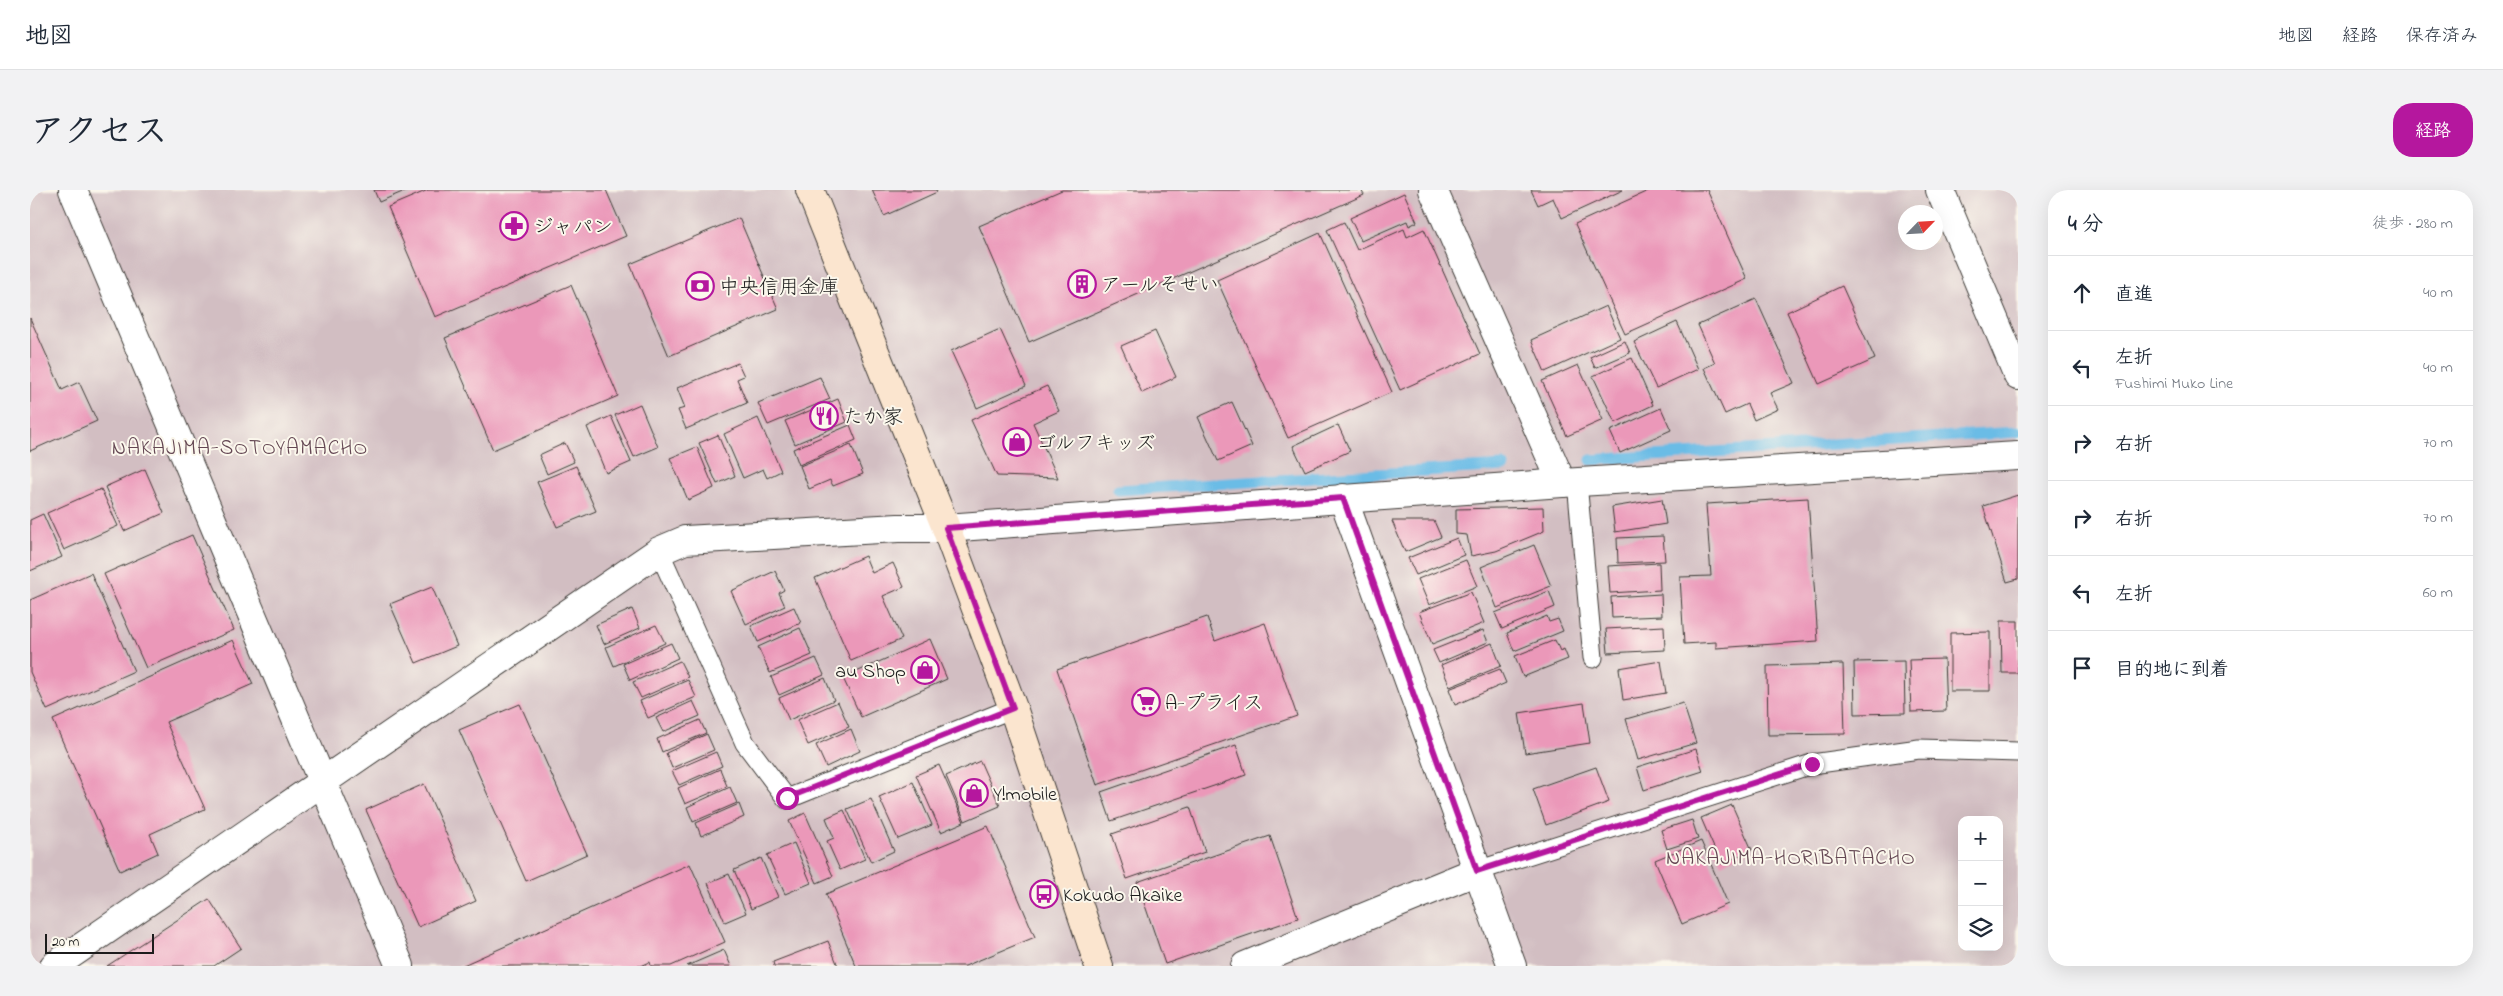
<!DOCTYPE html>
<html lang="ja">
<head>
<meta charset="utf-8">
<style>
	body { margin:0; font-family:"Indie Flower","Klee One",sans-serif; background:#f2f2f3; color:#1f2937 }
	.controls { position:absolute; right:15px; bottom:15px; display:grid; overflow:hidden; border-radius:10px; box-shadow:0 5px 20px #0002 }
	.controls button { width:45px; height:45px; display:grid; place-items:center; padding:0; border:0; border-bottom:1px solid #e0e1e3; background:#fff; color:#1f2937; font:25px sans-serif }
	.compass { position:absolute; left:1868px; top:15px; width:45px; height:45px; border-radius:50%; background:#fff; box-shadow:0 5px 20px #0002; rotate:65deg }
	.scale { position:absolute; left:15px; bottom:12px; width:109px; box-sizing:border-box; padding-left:5px; border:2px solid #1c1c1c; border-top:0; font-size:14px; line-height:18px; white-space:nowrap; color:#1c1c1c; -webkit-text-stroke:4px #fbf7ec; paint-order:stroke }
	.stop { position:absolute; width:15px; height:15px; margin:-11px; border:4px solid #b5179e; border-radius:50%; background:#fff }
	.stop.end { background:#b5179e; border-color:#fff; box-shadow:0 1px 5px #0008 }
	.list { margin:0; padding:0; list-style:none }
	h2 { display:flex; justify-content:space-between; align-items:center; height:65px; margin:0; padding:0 20px; font-size:21px }
	h2 small { font-size:16px; font-weight:400; color:#747a83 }
	.list li { display:grid; grid-template-columns:32px 1fr auto; gap:15px; align-items:center; box-sizing:border-box; height:75px; padding:0 20px; border-top:1px solid #e0e1e3 }
	.list b { display:block; font-size:19px; white-space:nowrap }
	.list p { margin:0; font-size:16px; white-space:nowrap; color:#747a83 }
	.list em { font-size:16px; font-style:normal; color:#747a83 }
	.icon { flex:none; width:28px; height:28px; fill:none; stroke:currentColor; stroke-width:2; stroke-linecap:round; stroke-linejoin:round }
	.map { position:relative; flex:none; width:1988px; height:776px; overflow:hidden; border-radius:20px }
	header { display:flex; align-items:center; gap:30px; box-sizing:border-box; height:70px; padding:0 25px; background:#fff; border-bottom:1px solid #e0e1e3 }
	header strong { font-size:24px }
	nav { display:flex; gap:28px; margin-inline-start:auto; font-size:18px }
	.intro { display:flex; align-items:center; justify-content:space-between; box-sizing:border-box; height:120px; padding:0 30px }
	h1 { margin:0; font-size:35px }
	.button { padding:12px 22px; border-radius:20px; background:#b5179e; color:#fff; font-size:18px; font-weight:700 }
	main { display:flex; gap:30px; padding:0 30px }
	aside { flex:1; background:#fff; border-radius:20px; box-shadow:0 5px 20px #0002 }
	.map>svg:first-child { display:block }
	.industrial { fill:#d2bec2; fill-rule:evenodd }
	.lines { fill:none; stroke-linecap:round; stroke-linejoin:round }
	.stream { stroke:#6abce6; stroke-width:11 }
	.building { fill:#eb98b9 }
	.service-casing { stroke:#3c3935; stroke-width:21 }
	.minor-casing { stroke:#3c3935; stroke-width:30 }
	.secondary-casing { stroke:#3c3935; stroke-width:30 }
	.service { stroke:#fff; stroke-width:19 }
	.minor { stroke:#fff; stroke-width:28 }
	.secondary { stroke:#fbe5cf; stroke-width:28 }
	.route { stroke:#b5179e; stroke-width:6 }
	.labels { text-anchor:middle; stroke-width:4; stroke-linejoin:round; paint-order:stroke }
	.poi-label { font-size:20px; fill:#1c1c1c; stroke:#fbf7ec; text-anchor:start }
	.neighbourhood-label { font-size:21px; letter-spacing:1px; fill:#644753; stroke:#fbf7ec }
</style>
</head>
<body>
<header>
<strong>地図</strong>
<nav><a>地図</a><a>経路</a><a>保存済み</a></nav>
</header>
<div class="intro"><h1>アクセス</h1><a class="button">経路</a></div>
<main>
<div class="map">
<svg width="1988" height="776" viewBox="0 0 1988 776">
	<rect width="100%" height="100%" fill="#fbf7ec"/>
	<filter id="ink" filterUnits="userSpaceOnUse"><feTurbulence type="fractalNoise" baseFrequency=".02" numOctaves="2"/><feDisplacementMap in="SourceGraphic" scale="10" xChannelSelector="R" yChannelSelector="G"/><feConvolveMatrix kernelMatrix="1 2 1 2 8 2 1 2 1" color-interpolation-filters="sRGB"/></filter>
	<filter id="wash" filterUnits="userSpaceOnUse"><feTurbulence type="fractalNoise" baseFrequency=".0096" numOctaves="4" result="noise"/><feDisplacementMap in="SourceGraphic" scale="20" xChannelSelector="R" yChannelSelector="G"/><feGaussianBlur stdDeviation="1.12" result="paint"/><feColorMatrix in="noise" values="0 0 0 0 0 0 0 0 0 0 0 0 0 0 0 0 0 1.4 0 .05"/><feComposite in="paint" operator="in"/></filter>
	<g filter="url(#wash)">
		<rect width="100%" height="100%" fill="#f3e0c3"/>
		<path class="industrial" d="M0,0H1988V776H0ZM1876,22H1906V52H1876ZM1932,630H1969V757H1932Z"/>
		<g class="lines">
			<g class="stream">
				<polyline points="1561,270 1987,242"/>
				<polyline points="1088,300 1474,276"/>
			</g>
		</g>
		<g id="blocks">
			<g class="building">
				<polygon points="344,0 377,0 349,12"/>
				<polygon points="398,0 576,0 596,46 405,127 358,17"/>
				<polygon points="842,0 906,0 907,2 854,26"/>
				<polygon points="1032,0 1331,0 1334,5 999,152 949,36"/>
				<polygon points="1501,0 1593,0 1532,28 1523,8 1508,15"/>
				<polygon points="1620,0 1677,0 1717,89 1595,144 1545,34"/>
				<polygon points="1374,3 1387,32 1379,36 1377,31 1331,51 1320,28"/>
				<polygon points="709,28 748,119 639,166 600,74"/>
				<polygon points="1314,32 1327,60 1374,39 1377,47 1394,39 1450,164 1370,200 1297,40"/>
				<polygon points="1290,43 1362,202 1258,248 1187,90"/>
				<polygon points="541,95 588,206 463,260 415,148"/>
				<polygon points="1812,96 1845,169 1789,194 1757,122"/>
				<polygon points="1726,109 1764,193 1740,203 1748,219 1724,230 1717,214 1695,224 1674,178 1685,173 1668,135"/>
				<polygon points="1576,116 1590,148 1515,182 1501,150"/>
				<polygon points="0,128 32,200 49,192 67,231 0,261"/>
				<polygon points="1647,132 1668,179 1626,198 1604,152"/>
				<polygon points="970,139 996,196 947,218 921,161"/>
				<polygon points="1125,141 1146,187 1112,203 1091,156"/>
				<polygon points="1595,151 1600,163 1565,178 1560,167"/>
				<polygon points="1602,168 1623,215 1585,233 1563,186"/>
				<polygon points="708,173 714,186 707,189 717,213 656,239 648,220 655,218 647,198"/>
				<polygon points="1548,175 1573,230 1537,246 1512,191"/>
				<polygon points="790,187 800,209 738,235 728,213"/>
				<polygon points="1017,196 1029,221 1003,233 1028,288 967,286 941,230"/>
				<polygon points="808,209 817,232 765,254 755,231"/>
				<polygon points="1202,212 1222,256 1188,271 1168,227"/>
				<polygon points="610,214 628,257 604,267 585,225"/>
				<polygon points="1631,218 1641,240 1590,263 1580,241"/>
				<polygon points="581,226 601,272 576,283 557,237"/>
				<polygon points="728,228 751,281 737,288 733,279 713,288 694,244"/>
				<polygon points="820,235 826,250 769,275 763,259"/>
				<polygon points="1308,235 1320,261 1275,281 1263,256"/>
				<polygon points="688,245 705,286 687,294 669,253"/>
				<polygon points="535,253 544,272 517,284 509,265"/>
				<polygon points="821,255 833,284 803,296 800,290 779,299 770,276"/>
				<polygon points="667,257 684,298 658,310 640,268"/>
				<polygon points="546,276 566,321 527,337 507,292"/>
				<polygon points="115,279 134,323 94,341 75,297"/>
				<polygon points="71,299 88,336 34,360 17,323"/>
				<polygon points="1988,305 1988,389 1977,392 1953,316"/>
				<polygon points="1778,308 1788,451 1686,458 1686,452 1654,454 1650,387 1681,386 1676,314"/>
				<polygon points="1632,309 1636,334 1585,342 1582,317"/>
				<polygon points="1513,317 1514,341 1466,361 1441,366 1437,345 1426,344 1426,319"/>
				<polygon points="13,324 32,367 0,381 0,330"/>
				<polygon points="1362,331 1404,331 1411,347 1375,362"/>
				<polygon points="162,345 204,440 116,478 74,384"/>
				<polygon points="1633,346 1635,371 1588,373 1587,348"/>
				<polygon points="1427,348 1434,365 1386,385 1378,368"/>
				<polygon points="1504,355 1521,396 1467,418 1451,377"/>
				<polygon points="835,366 842,383 863,373 874,397 853,406 872,449 821,471 785,388"/>
				<polygon points="1436,370 1447,396 1399,415 1388,389"/>
				<polygon points="1629,373 1630,400 1580,403 1578,376"/>
				<polygon points="745,381 754,400 749,403 755,416 716,434 701,401"/>
				<polygon points="61,383 104,481 17,520 0,482 0,410"/>
				<polygon points="402,397 427,456 386,473 360,414"/>
				<polygon points="1519,401 1525,417 1472,439 1465,423"/>
				<polygon points="1441,402 1454,433 1402,454 1389,422"/>
				<polygon points="1631,404 1632,426 1582,428 1581,407"/>
				<polygon points="764,417 771,433 728,452 721,436"/>
				<polygon points="602,419 610,438 574,454 566,435"/>
				<polygon points="1517,426 1519,432 1528,429 1533,441 1484,461 1477,443"/>
				<polygon points="1177,427 1185,451 1235,433 1267,526 1067,595 1027,479"/>
				<polygon points="1971,431 1988,431 1988,483 1972,483"/>
				<polygon points="626,435 635,453 584,476 576,457"/>
				<polygon points="1634,436 1635,460 1578,463 1576,439"/>
				<polygon points="770,438 782,465 740,483 728,457"/>
				<polygon points="1453,440 1458,452 1409,473 1403,460"/>
				<polygon points="1960,442 1960,501 1920,501 1920,443"/>
				<polygon points="900,449 917,489 831,527 813,488"/>
				<polygon points="203,450 223,494 136,532 175,619 120,644 128,663 90,681 23,530"/>
				<polygon points="1525,450 1530,461 1534,459 1538,469 1493,487 1485,466"/>
				<polygon points="641,453 648,468 600,490 593,474"/>
				<polygon points="1462,453 1471,476 1420,497 1411,475"/>
				<polygon points="786,468 794,485 749,505 741,487"/>
				<polygon points="1914,469 1916,521 1881,522 1879,470"/>
				<polygon points="650,471 658,487 611,508 603,492"/>
				<polygon points="1631,471 1636,503 1593,510 1589,478"/>
				<polygon points="1874,471 1875,523 1825,524 1824,472"/>
				<polygon points="1813,474 1815,544 1738,545 1737,476"/>
				<polygon points="1470,479 1476,493 1425,515 1419,499"/>
				<polygon points="795,488 804,510 759,530 749,508"/>
				<polygon points="658,490 666,507 618,528 610,511"/>
				<polygon points="663,511 670,526 633,542 626,528"/>
				<polygon points="808,512 819,537 778,555 767,530"/>
				<polygon points="1554,513 1560,553 1495,563 1489,523"/>
				<polygon points="1653,513 1666,553 1608,570 1596,529"/>
				<polygon points="490,514 557,664 496,691 429,540"/>
				<polygon points="670,530 676,543 632,562 627,549"/>
				<polygon points="821,539 830,561 796,577 786,555"/>
				<polygon points="677,544 684,560 642,578 636,563"/>
				<polygon points="1206,555 1216,585 1081,631 1071,602"/>
				<polygon points="1666,559 1673,581 1614,600 1607,577"/>
				<polygon points="686,562 692,576 649,595 642,581"/>
				<polygon points="950,571 970,616 935,631 916,586"/>
				<polygon points="909,575 934,632 911,642 886,585"/>
				<polygon points="1566,577 1579,612 1516,635 1503,599"/>
				<polygon points="690,579 697,596 655,614 648,598"/>
				<polygon points="883,592 902,635 868,649 849,607"/>
				<polygon points="394,594 446,711 388,737 336,620"/>
				<polygon points="700,597 707,613 663,632 657,617"/>
				<polygon points="841,609 864,661 841,672 817,619"/>
				<polygon points="709,614 714,627 671,646 666,633"/>
				<polygon points="1702,615 1722,660 1691,674 1671,628"/>
				<polygon points="1160,617 1175,662 1097,689 1082,644"/>
				<polygon points="814,620 835,669 810,680 797,651 804,648 796,628"/>
				<polygon points="775,623 803,686 787,693 759,631"/>
				<polygon points="1662,630 1668,649 1637,659 1631,640"/>
				<polygon points="958,636 1005,747 935,776 826,776 796,704"/>
				<polygon points="1240,646 1268,728 1135,774 1107,692"/>
				<polygon points="1671,651 1698,714 1652,734 1625,670"/>
				<polygon points="764,653 781,693 755,704 737,665"/>
				<polygon points="731,668 748,707 721,719 704,680"/>
				<polygon points="660,674 695,752 641,776 621,776 620,772 611,776 431,776"/>
				<polygon points="699,684 716,723 695,732 678,693"/>
				<polygon points="179,709 211,758 184,776 77,776"/>
				<polygon points="798,751 808,776 744,776 743,772"/>
				<polygon points="694,760 701,776 657,776"/>
			</g>
		</g>
	</g>
	<g filter="url(#ink)">
		<use href="#blocks" fill-opacity="0" stroke="#3c3935" stroke-width="1"/>
		<g class="lines">
			<defs>
				<g id="service">
					<polyline points="1547,292 1563,468"/>
					<polyline points="629,361 715,553 757,609 983,518"/>
					<polyline points="1447,681 1782,574 1889,559 1988,562"/>
				</g>
				<g id="minor">
					<polyline points="43,0 370,776"/>
					<polyline points="1403,0 1532,293"/>
					<polyline points="1910,0 1988,186"/>
					<polyline points="1313,308 1482,776"/>
					<polyline points="24,776 629,361 655,350 868,338 916,338 1532,293 1988,266"/>
					<polyline points="1215,776 1447,681"/>
				</g>
				<polyline id="secondary" points="780,0 916,338 983,518 1069,776"/>
			</defs>
			<use href="#service" class="service-casing"/>
			<use href="#minor" class="minor-casing"/>
			<use href="#secondary" class="secondary-casing"/>
			<use href="#service" class="service"/>
			<use href="#minor" class="minor"/>
			<use href="#secondary" class="secondary"/>
		</g>
	</g>
	<g class="lines" filter="url(#ink)">
		<polyline class="route" points="757,608 983,518 916,338 1313,308 1447,681 1782,574"/>
	</g>
	<defs>
		<symbol id="pharmacy-ring" viewBox="-11 -11 22 22"><circle r="9.5" fill="#fbf7ec" stroke="#b5179e" stroke-width="1.5"/><path d="M-2-6h4v4h4v4h-4v4h-4v-4h-4v-4h4Z" fill="#b5179e"/></symbol>
		<symbol id="building-ring" viewBox="-11 -11 22 22"><circle r="9.5" fill="#fbf7ec" stroke="#b5179e" stroke-width="1.5"/><path d="M-4-6H4V6H1V3H-1V6H-4ZM-2.5-4.3h1.7v1.8h-1.7ZM.8-4.3h1.7v1.8H.8ZM-2.5-1h1.7V.8h-1.7ZM.8-1h1.7V.8H.8Z" fill="#b5179e"/></symbol>
		<symbol id="bank-ring" viewBox="-11 -11 22 22"><circle r="9.5" fill="#fbf7ec" stroke="#b5179e" stroke-width="1.5"/><path d="M-6-4H6V4H-6ZM0-2.3a2.3 2.3 0 1 0 0 4.6a2.3 2.3 0 1 0 0-4.6Z" fill="#b5179e"/></symbol>
		<symbol id="restaurant-ring" viewBox="-11 -11 22 22"><circle r="9.5" fill="#fbf7ec" stroke="#b5179e" stroke-width="1.5"/><path d="M-5-6h1v4h1v-4h1v4h1v-4h1v5L-1.5 .5V6h-2V.5L-5-1ZM5-6V6H3V1.5H1.5Q1.5-4 5-6Z" fill="#b5179e"/></symbol>
		<symbol id="shop-ring" viewBox="-11 -11 22 22"><circle r="9.5" fill="#fbf7ec" stroke="#b5179e" stroke-width="1.5"/><path d="M-5-2.5h2.3a2.7 3.5 0 0 1 5.4 0H5L5.5 6h-11ZM-1.5-2.5h3a1.5 2.3 0 0 0-3 0Z" fill="#b5179e"/></symbol>
		<symbol id="supermarket-ring" viewBox="-11 -11 22 22"><circle r="9.5" fill="#fbf7ec" stroke="#b5179e" stroke-width="1.5"/><path d="M-6-5.5h2.5l.6 2H6L4.5 2H-2.5L-4.4-4H-6ZM-1.5 3.2a1.3 1.3 0 1 0 .1 0ZM3 3.2a1.3 1.3 0 1 0 .1 0Z" fill="#b5179e"/></symbol>
		<symbol id="bus-ring" viewBox="-11 -11 22 22"><circle r="9.5" fill="#fbf7ec" stroke="#b5179e" stroke-width="1.5"/><path d="M-5-6H5V4H4V6H2V4H-2V6H-4V4H-5ZM-3.5-4V0h7V-4ZM-3.5 1.2v1.5H-2V1.2ZM2 1.2v1.5H3.5V1.2Z" fill="#b5179e"/></symbol>
	</defs>
	<g fill-rule="evenodd">
		<use href="#pharmacy-ring" x="468" y="20" width="32" height="32"/>
		<use href="#building-ring" x="1036" y="78" width="32" height="32"/>
		<use href="#bank-ring" x="654" y="80" width="32" height="32"/>
		<use href="#restaurant-ring" x="778" y="210" width="32" height="32"/>
		<use href="#shop-ring" x="971" y="236" width="32" height="32"/>
		<use href="#shop-ring" x="879" y="464" width="32" height="32"/>
		<use href="#supermarket-ring" x="1100" y="496" width="32" height="32"/>
		<use href="#shop-ring" x="928" y="587" width="32" height="32"/>
		<use href="#bus-ring" x="998" y="688" width="32" height="32"/>
	</g>
	<g class="labels">
		<g class="poi-label">
			<text x="503" y="43">ジャパン</text>
			<text x="1071" y="101">アールそせい</text>
			<text x="689" y="103">中央信用金庫</text>
			<text x="813" y="233">たか家</text>
			<text x="1006" y="259">ゴルフキッズ</text>
			<text x="876" y="487" text-anchor="end">au Shop</text>
			<text x="1135" y="519">A-プライス</text>
			<text x="963" y="610">Y!mobile</text>
			<text x="1033" y="711">Kokudo Akaike</text>
		</g>
		<g class="neighbourhood-label">
			<text x="210" y="264">NAKAJIMA-SOTOYAMACHO</text>
			<text x="1761" y="674">NAKAJIMA-HORIBATACHO</text>
		</g>
	</g>
</svg>
<div class="controls">
<button>+</button>
<button>−</button>
<button><svg class="icon" aria-label="layers" viewBox="0 0 24 24"><path d="M12 4l9 5-9 5-9-5zM3 14l9 5 9-5"/></svg></button>
</div>
<svg class="compass" viewBox="-18 -18 36 36"><path d="M0-13l5 13h-10z" fill="#e53935"/><path d="M0 13l5-13h-10z" fill="#747a83"/></svg>
<div class="scale">20 m</div>
<div class="stop" style="left:757px;top:608px"></div>
<div class="stop end" style="left:1782px;top:574px"></div>
</div>
<aside>
<h2>4 分<small>徒歩 · 280 m</small></h2>
<ul class="list">
<li><svg class="icon" aria-label="ahead" viewBox="0 0 24 24"><path d="M12 20V5M6 11l6-6 6 6"/></svg><div><b>直進</b></div><em>40 m</em></li>
<li><svg class="icon" aria-label="left" viewBox="0 0 24 24"><path d="M17 20v-9H6M10 6l-5 5 5 5"/></svg><div><b>左折</b><p>Fushimi Muko Line</p></div><em>40 m</em></li>
<li><svg class="icon" aria-label="right" viewBox="0 0 24 24"><path d="M7 20v-9h11M14 6l5 5-5 5"/></svg><div><b>右折</b></div><em>70 m</em></li>
<li><svg class="icon" aria-label="right" viewBox="0 0 24 24"><path d="M7 20v-9h11M14 6l5 5-5 5"/></svg><div><b>右折</b></div><em>70 m</em></li>
<li><svg class="icon" aria-label="left" viewBox="0 0 24 24"><path d="M17 20v-9H6M10 6l-5 5 5 5"/></svg><div><b>左折</b></div><em>60 m</em></li>
<li><svg class="icon" aria-label="arrive" viewBox="0 0 24 24"><path d="M6 21V4h12l-3 4 3 4H6"/></svg><div><b>目的地に到着</b></div></li>
</ul>
</aside>
</main>
</body>
</html>
